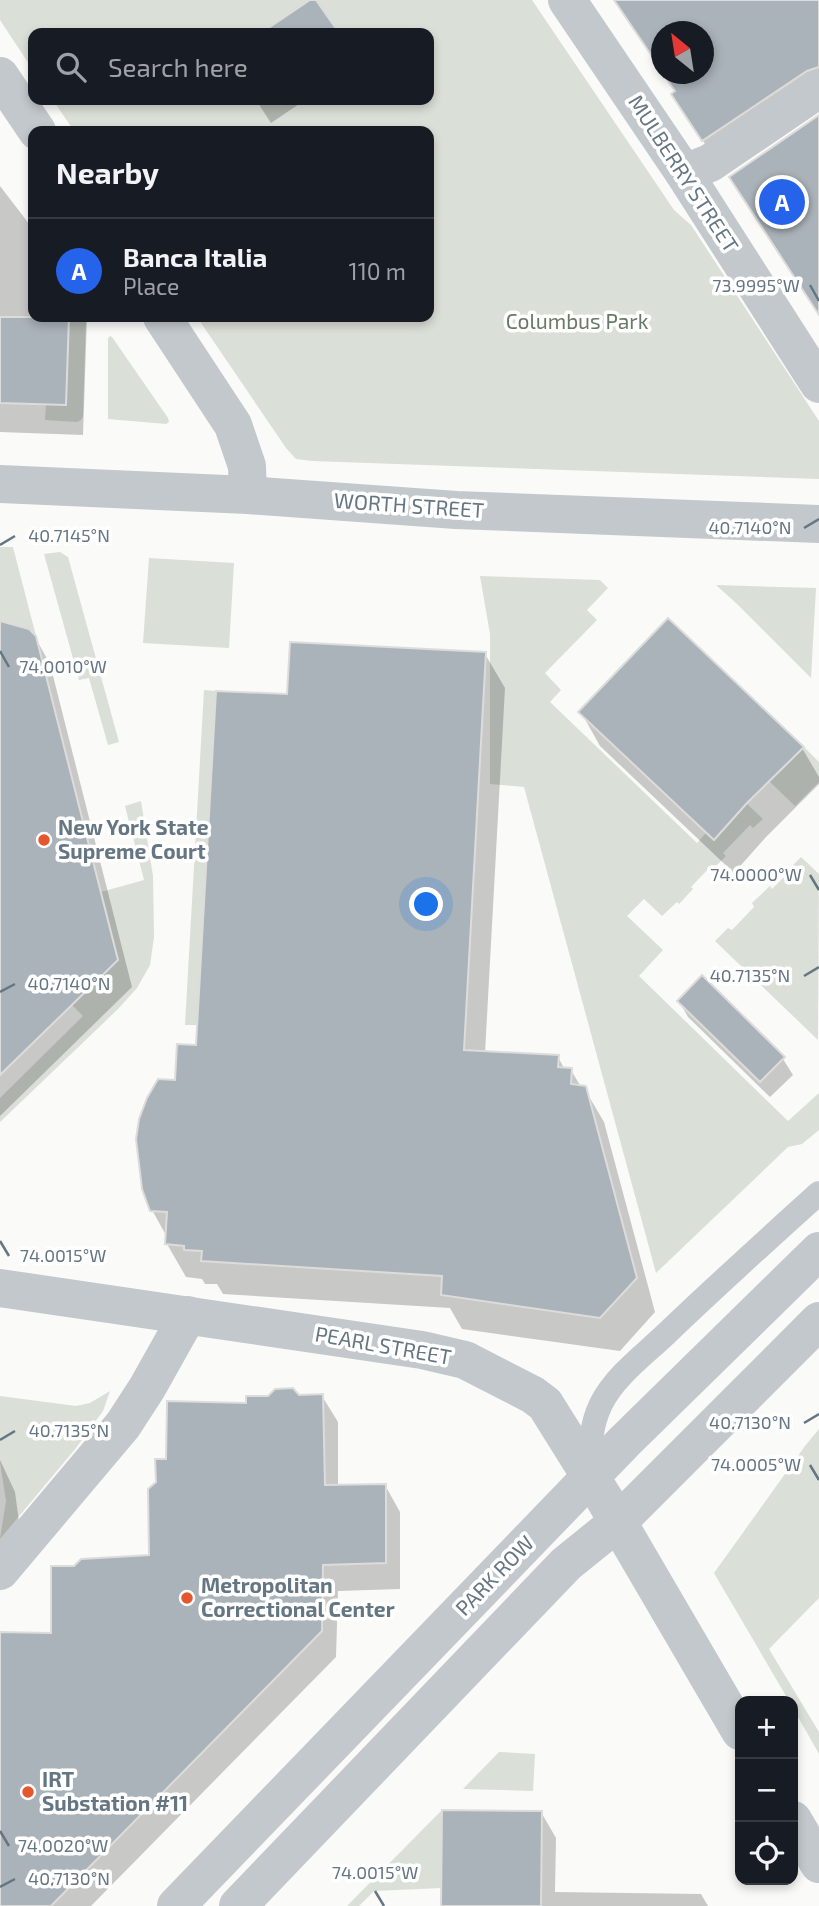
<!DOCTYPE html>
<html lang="en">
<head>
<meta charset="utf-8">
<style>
	body { margin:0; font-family:"Exo 2",sans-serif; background:#242831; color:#f1f3f6 }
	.controls { position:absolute; right:21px; bottom:21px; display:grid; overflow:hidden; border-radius:14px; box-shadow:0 4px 10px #0003 }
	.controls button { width:63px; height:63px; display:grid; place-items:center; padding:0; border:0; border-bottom:2px solid #363941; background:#171b24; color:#f1f3f6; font:35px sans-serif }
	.compass { position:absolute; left:651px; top:21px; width:63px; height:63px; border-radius:50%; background:#171b24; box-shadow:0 4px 10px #0003; rotate:330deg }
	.you { position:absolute; left:427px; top:905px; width:24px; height:24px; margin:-18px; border:5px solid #fff; border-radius:50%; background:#1a73e8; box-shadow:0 0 0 10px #1a73e833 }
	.badge { display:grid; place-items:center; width:46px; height:46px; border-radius:50%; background:#2563eb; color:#fff; font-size:23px; font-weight:700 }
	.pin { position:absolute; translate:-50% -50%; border:4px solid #fff; box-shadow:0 2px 7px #0006 }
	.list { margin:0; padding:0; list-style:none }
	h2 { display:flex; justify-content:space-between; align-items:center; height:91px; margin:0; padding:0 28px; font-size:30px }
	h2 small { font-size:23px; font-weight:400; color:#9ea1a6 }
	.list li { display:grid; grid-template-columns:46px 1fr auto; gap:21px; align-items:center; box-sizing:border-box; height:105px; padding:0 28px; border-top:2px solid #363941 }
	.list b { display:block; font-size:26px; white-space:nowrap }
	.list p { margin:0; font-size:23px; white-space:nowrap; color:#9ea1a6 }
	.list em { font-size:23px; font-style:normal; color:#9ea1a6 }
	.icon { flex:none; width:38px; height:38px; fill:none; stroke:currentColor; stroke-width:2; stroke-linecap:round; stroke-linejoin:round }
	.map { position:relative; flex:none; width:819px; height:1906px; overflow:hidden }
	.search { position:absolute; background:#171b24; box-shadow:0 4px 10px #0003; left:28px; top:28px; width:406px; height:77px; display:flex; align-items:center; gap:18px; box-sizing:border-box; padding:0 24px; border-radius:14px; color:#9ea1a6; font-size:26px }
	.panel { position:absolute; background:#171b24; box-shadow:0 4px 10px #0003; left:28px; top:126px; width:406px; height:196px; border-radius:14px }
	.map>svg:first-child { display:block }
	.green { fill:#dadfd7 }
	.shadow { fill:#0003 }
	.building { fill:#aab3b9; stroke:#dcdcda; stroke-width:2 }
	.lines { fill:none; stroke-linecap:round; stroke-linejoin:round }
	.service { stroke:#c3c8cc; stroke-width:24 }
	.minor { stroke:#c3c8cc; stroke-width:38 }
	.ticks { fill:none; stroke:#657683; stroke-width:2.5 }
	.poi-dot { fill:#e4572e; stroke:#fff; stroke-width:2.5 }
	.labels { text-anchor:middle; stroke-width:7; stroke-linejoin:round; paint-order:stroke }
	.street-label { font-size:21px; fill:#657683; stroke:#fff }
	.park-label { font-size:21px; fill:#687a64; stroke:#fff }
	.poi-label { font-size:21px; font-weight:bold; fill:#657683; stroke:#fff; text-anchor:start }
	.ticks-label { font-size:18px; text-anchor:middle; fill:#657683; stroke:#fff; stroke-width:7; stroke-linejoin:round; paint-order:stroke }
</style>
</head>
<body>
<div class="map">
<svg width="819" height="1906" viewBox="0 0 819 1906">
	<rect width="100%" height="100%" fill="#fafaf8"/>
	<g class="green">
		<polygon points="0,0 532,0 674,210 691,225 819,421 819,479 312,461 296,459 286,448 197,317 429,317 429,131 74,131 53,100 429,100 429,33 33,33 33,70 0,20"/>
		<polygon points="69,317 86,317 83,416 81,420 77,422 45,420 46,404 66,404"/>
		<polygon points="110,336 112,337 168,418 169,422 166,424 108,419 108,338"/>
		<polygon points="0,547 13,547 36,636 29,629 0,621"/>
		<polygon points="60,552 68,557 119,742 108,745 89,678 79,680 44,554"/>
		<polygon points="149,558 234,563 229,648 143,643"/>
		<polygon points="480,576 600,580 608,588 587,610 597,620 545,673 561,690 550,702 697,843 706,833 714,840 747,804 763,819 753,828 750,825 723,853 726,856 715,867 712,865 691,887 693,889 679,904 677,902 662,916 644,899 627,916 663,950 639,976 788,1121 819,1093 819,1130 802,1144 788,1147 656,1273 524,787 490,784 490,634"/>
		<polygon points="716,585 816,588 811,678 736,603"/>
		<polygon points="204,690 216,691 197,1025 185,1025"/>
		<polygon points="804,747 819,762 819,782 795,806 769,781"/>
		<polygon points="141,801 153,876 154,937 150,965 137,988 118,1009 0,1122 0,1098 83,1016 72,1005 114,964 117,955 101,892 144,880 125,806"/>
		<polygon points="801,857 819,874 818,1040 715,941 728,928 732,930 754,907 752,903 770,886 772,889 794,867 793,865"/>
		<polygon points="110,1391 103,1411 76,1448 0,1539 6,1501 0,1462 0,1396 76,1406 90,1403"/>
		<polygon points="819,1429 819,1598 769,1649 819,1732 819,1754 793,1708 793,1701 789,1701 714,1573 805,1446"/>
		<polygon points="499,1752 535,1754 533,1791 463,1789"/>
		<polygon points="442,1810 441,1888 374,1891 359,1906 347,1906"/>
	</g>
	<g class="shadow">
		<polygon points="614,0 819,0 819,90 715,159 685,114 676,93 663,74 704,74 704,32 662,32 662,71"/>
		<polygon points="256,100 305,100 271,123"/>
		<polygon points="0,186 33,229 33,317 87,317 83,435 0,432"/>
		<polygon points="0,622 35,637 50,664 132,987 0,1116"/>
		<polygon points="485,654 505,688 485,1053 558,1057 565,1070 571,1070 581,1087 584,1088 604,1122 655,1312 620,1351 462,1329 450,1308 223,1294 217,1284 205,1284 202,1279 186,1277 167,1244 167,1237 152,1210 177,1082 197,1047 289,696"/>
		<polygon points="581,712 802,748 819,777 819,784 766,837 734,873 600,746"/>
		<polygon points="679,1001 783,1059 793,1075 770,1097 688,1017"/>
		<polygon points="322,1396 338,1422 338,1486 385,1485 400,1512 400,1589 338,1591 336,1657 91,1906 0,1906 0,1633 52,1635 74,1567 151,1557 157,1483 168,1461 247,1405 298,1397"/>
		<polygon points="0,1460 15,1492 20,1529 0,1581"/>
		<polygon points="541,1812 556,1838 555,1892 701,1894 708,1906 442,1906"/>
	</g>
	<g class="building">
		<polygon points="310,0 316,0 339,33 261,33"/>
		<polygon points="614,0 819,0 819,67 807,71 702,141 671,94 675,91 663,74 704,74 704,32 662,32 662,71"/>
		<polygon points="819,115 819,315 729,177"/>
		<polygon points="0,317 69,317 66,405 0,403"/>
		<polygon points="668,618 804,747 747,803 714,840 578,712"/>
		<polygon points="0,621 29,629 36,636 118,960 0,1075"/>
		<polygon points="290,642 486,652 464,1050 559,1055 558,1067 572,1068 571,1084 586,1086 637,1278 600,1318 441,1295 442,1276 201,1261 202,1251 184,1250 184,1246 165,1244 167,1212 150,1211 142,1189 136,1139 139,1119 147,1098 158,1079 175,1080 177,1044 196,1045 216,691 287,694"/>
		<polygon points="702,975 785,1057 760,1082 677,1001"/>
		<polygon points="293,1388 299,1395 323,1394 325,1485 386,1484 386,1563 323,1565 322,1631 51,1906 0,1906 0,1632 51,1633 51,1566 74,1566 81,1559 149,1555 148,1489 156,1482 155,1459 166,1459 167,1401 246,1403 246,1396 268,1396 275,1389"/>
		<polygon points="442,1810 542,1811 541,1906 441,1906"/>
	</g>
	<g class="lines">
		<path class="service" d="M591,1472C590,1447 590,1427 601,1404C615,1376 644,1355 666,1334C716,1286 768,1239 819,1193"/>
		<g class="minor">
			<polyline points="567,0 682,170 819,384"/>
			<polyline points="0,76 37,131"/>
			<polyline points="682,170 692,170 710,163 819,89"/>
			<polyline points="162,317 233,425 247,466 248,495"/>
			<polyline points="0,484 248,495 456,510 819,524"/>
			<polyline points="0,1288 422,1350 465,1360 533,1395 545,1404 605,1500 740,1731"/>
			<polyline points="0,1571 123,1425 147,1388 188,1315"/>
			<polyline points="793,1820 819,1864"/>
			<polyline points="176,1906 624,1442 819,1251"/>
			<polyline points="238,1906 566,1564 618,1522 819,1321"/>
		</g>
	</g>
	<path class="ticks" d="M810,285L819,301M804,528L819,519M0,545L15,536M0,651L9,667M810,875L819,890M804,976L819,967M0,992L15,984M0,1241L9,1256M804,1423L819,1414M0,1440L15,1431M810,1465L819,1480M0,1831L9,1846M0,1887L15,1879M375,1891L384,1906"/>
	<g class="poi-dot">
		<circle cx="44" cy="840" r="7"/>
		<circle cx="187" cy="1598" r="7"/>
		<circle cx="28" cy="1792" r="7"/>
	</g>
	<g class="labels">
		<g class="street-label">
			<text transform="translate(683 174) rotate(57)" y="7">MULBERRY STREET</text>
			<text transform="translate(409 506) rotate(4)" y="7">WORTH STREET</text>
			<text transform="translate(383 1346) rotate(10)" y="7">PEARL STREET</text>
			<text transform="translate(495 1576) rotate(-46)" y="7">PARK ROW</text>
		</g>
		<g class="park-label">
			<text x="577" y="329">Columbus Park</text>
		</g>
		<g class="poi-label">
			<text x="58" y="835">New York State<tspan x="58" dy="24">Supreme Court</tspan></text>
			<text x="201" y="1593">Metropolitan<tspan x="201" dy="24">Correctional Center</tspan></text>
			<text x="42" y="1787">IRT<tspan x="42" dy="24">Substation #11</tspan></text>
		</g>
	</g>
	<g class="ticks-label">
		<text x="756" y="292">73.9995°W</text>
		<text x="750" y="534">40.7140°N</text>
		<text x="69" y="542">40.7145°N</text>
		<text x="63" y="673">74.0010°W</text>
		<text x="756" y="881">74.0000°W</text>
		<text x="750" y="982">40.7135°N</text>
		<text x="69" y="990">40.7140°N</text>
		<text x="63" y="1262">74.0015°W</text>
		<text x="750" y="1429">40.7130°N</text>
		<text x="69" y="1437">40.7135°N</text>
		<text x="756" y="1471">74.0005°W</text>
		<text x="63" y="1852">74.0020°W</text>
		<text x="375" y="1879">74.0015°W</text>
		<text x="69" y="1885">40.7130°N</text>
	</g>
</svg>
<div class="controls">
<button>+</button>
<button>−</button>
<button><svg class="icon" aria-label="locate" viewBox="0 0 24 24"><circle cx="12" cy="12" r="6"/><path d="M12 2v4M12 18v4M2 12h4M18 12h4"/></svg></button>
</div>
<svg class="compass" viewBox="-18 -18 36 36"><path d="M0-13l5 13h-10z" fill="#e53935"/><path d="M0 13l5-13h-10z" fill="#9ea1a6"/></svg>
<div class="you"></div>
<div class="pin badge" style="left:782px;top:202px">A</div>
<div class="search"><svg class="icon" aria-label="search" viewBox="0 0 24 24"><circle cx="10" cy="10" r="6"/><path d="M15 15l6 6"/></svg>Search here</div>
<section class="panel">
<h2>Nearby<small></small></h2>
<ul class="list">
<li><span class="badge">A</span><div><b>Banca Italia</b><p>Place</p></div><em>110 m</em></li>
</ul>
</section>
</div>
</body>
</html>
